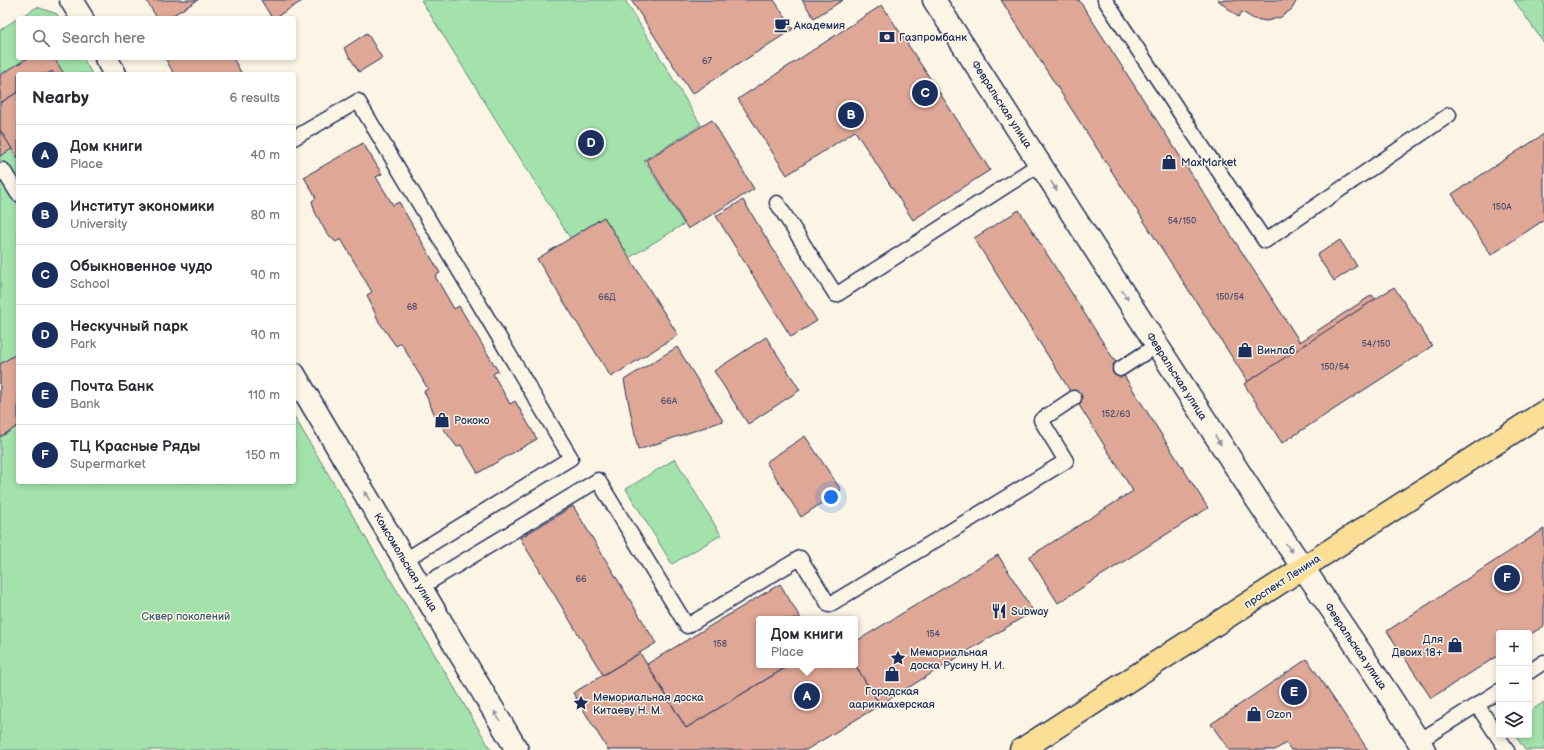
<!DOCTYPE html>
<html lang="en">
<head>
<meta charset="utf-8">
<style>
	body { margin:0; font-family:"Balsamiq Sans",sans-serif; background:#f7f7f7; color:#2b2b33 }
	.controls { position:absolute; right:12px; bottom:12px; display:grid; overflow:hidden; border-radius:4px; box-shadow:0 2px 6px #0003 }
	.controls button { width:36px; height:36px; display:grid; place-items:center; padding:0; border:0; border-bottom:1px solid #e1e1e2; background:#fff; color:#2b2b33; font:20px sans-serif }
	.you { position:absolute; left:831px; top:497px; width:14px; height:14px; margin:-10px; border:3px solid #fff; border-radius:50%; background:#1a73e8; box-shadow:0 0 0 6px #1a73e833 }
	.badge { display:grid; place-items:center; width:26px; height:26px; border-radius:50%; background:#1b2f5e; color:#fff; font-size:13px; font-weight:700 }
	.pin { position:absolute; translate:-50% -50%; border:2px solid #fff; box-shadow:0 1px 4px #0006 }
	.popup { position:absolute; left:756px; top:616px; width:102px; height:52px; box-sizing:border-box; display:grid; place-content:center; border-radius:4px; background:#fff; filter:drop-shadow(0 1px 3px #0005); font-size:13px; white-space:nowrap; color:#7c7c81 }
	.popup b { font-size:15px; color:#2b2b33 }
	.popup::after { content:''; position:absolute; left:50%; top:100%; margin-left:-8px; border:8px solid transparent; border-top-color:#fff }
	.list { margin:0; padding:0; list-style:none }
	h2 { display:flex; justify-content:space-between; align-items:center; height:52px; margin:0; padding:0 16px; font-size:17px }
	h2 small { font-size:13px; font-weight:400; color:#7c7c81 }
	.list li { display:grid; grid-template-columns:26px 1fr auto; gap:12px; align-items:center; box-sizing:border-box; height:60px; padding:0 16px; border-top:1px solid #e1e1e2 }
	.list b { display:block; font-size:15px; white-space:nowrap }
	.list p { margin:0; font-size:13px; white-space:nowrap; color:#7c7c81 }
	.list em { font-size:13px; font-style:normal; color:#7c7c81 }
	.icon { flex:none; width:22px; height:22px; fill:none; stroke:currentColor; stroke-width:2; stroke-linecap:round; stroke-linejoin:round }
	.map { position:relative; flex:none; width:1544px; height:750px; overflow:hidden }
	.search { position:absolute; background:#fff; box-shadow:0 2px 6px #0003; left:16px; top:16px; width:280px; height:44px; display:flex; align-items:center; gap:10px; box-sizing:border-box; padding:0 14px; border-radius:4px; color:#7c7c81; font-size:15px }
	.panel { position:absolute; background:#fff; box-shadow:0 2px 6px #0003; left:16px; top:72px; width:280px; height:412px; border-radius:4px }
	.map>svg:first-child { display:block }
	.green { fill:#a3e2aa; stroke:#5f8884 }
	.building { fill:#dfa796; stroke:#1b2f5e }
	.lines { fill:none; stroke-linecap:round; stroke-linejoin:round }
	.service-casing { stroke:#1b2f5e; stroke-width:17 }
	.minor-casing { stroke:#1b2f5e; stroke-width:25 }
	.primary-casing { stroke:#1b2f5e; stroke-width:25 }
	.service { stroke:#fcf5e5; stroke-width:14 }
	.minor { stroke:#fcf5e5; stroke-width:22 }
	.primary { stroke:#fbdf96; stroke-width:22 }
	.oneway { fill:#8c92a2 }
	.labels { text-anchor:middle; stroke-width:3; stroke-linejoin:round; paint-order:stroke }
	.number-label { font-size:9px; fill:#4c4d6c }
	.poi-label { font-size:11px; fill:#1b2f5e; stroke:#fcf5e5; text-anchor:start }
	.street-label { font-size:11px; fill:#1b2f5e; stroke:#fcf5e5 }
	.park-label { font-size:11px; fill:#3d5c71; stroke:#fcf5e5 }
</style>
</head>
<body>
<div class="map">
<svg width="1544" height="750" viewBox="0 0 1544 750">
	<rect width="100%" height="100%" fill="#fcf5e5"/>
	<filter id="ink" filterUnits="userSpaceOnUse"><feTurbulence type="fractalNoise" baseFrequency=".025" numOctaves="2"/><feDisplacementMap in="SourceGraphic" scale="8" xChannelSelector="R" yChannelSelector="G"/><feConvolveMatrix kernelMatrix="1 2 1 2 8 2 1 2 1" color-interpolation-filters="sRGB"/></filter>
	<g filter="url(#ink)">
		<g class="green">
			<polygon points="421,0 625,0 701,125 644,160 684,224 629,258 604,217 570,238"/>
			<polygon points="1514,0 1544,0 1544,43"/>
			<polygon points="37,7 57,14 59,18 19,18"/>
			<polygon points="18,18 18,58 83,58 92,74 18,74 18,482 294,482 294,416 491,750 0,750 0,30"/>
			<polygon points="675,459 721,535 672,564 626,489"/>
			<polygon points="1544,702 1544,750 1525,750 1515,735 1529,735 1529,712"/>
		</g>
		<g class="building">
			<polygon points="146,0 198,0 168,18 157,18"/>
			<polygon points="261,0 304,0 274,18 272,18"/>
			<polygon points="631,0 774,0 793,29 692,94"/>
			<polygon points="802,0 843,0 814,18"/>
			<polygon points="1001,0 1079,0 1300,342 1372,295 1376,300 1248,382"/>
			<polygon points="1218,0 1297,0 1292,9 1281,17 1267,21 1254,19 1242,12 1238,17"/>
			<polygon points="882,5 990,170 913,220 855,131 787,175 738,99"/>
			<polygon points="367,33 382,58 359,72 344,48"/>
			<polygon points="28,58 54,58 64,74 53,74 52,71 47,74 18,74 18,92 0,103 0,75"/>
			<polygon points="165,58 233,58 242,74 174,74"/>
			<polygon points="18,92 18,159 0,130 0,103"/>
			<polygon points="712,120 754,189 688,229 646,160"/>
			<polygon points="0,130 12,149 0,156"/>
			<polygon points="1544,134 1544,220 1491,255 1452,194"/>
			<polygon points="363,143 382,174 376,177 393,205 399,202 440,273 435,276 454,309 459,306 498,371 493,374 510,404 515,401 537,439 478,473 461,445 457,447 437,420 424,391 428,389 401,343 396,346 379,322 367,295 372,292 341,239 336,242 327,234 315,212 312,201 316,198 304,177"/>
			<polygon points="743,200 817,321 791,337 716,216"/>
			<polygon points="1019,210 1208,508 1058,603 1029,557 1133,491 974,238"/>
			<polygon points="604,217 678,335 611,377 537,259"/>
			<polygon points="1340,240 1357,266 1334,281 1317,255"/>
			<polygon points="1394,287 1432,346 1282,443 1244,384"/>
			<polygon points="766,337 800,390 748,424 714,371"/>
			<polygon points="677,347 723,421 638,450 624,380"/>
			<polygon points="18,353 18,426 0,437 0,364"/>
			<polygon points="805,436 841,490 801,517 766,462"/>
			<polygon points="573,506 656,643 603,675 520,538"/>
			<polygon points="1544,529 1544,626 1529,635 1529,633 1499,633 1499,655 1431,698 1387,631"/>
			<polygon points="998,555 1033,611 880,705 855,665 855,642"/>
			<polygon points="780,584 801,619 759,619 759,665 790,665 686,728 647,664"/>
			<polygon points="640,653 686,728 790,665 855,665 880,705 806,750 608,750 573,693"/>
			<polygon points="1307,659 1368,750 1291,750 1286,743 1275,750 1229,750 1211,724"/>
		</g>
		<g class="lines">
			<defs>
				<g id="service">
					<polyline points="1105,0 1265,241 1449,115"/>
					<polyline points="294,138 358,101 571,458 405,560"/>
					<polyline points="3,170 18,194"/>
					<polyline points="777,203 836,295 1040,164"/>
					<polyline points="1120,369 1157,345"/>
					<polyline points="421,587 598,480 687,626 800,558 829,605 1066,461 1041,420 1074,398"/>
					<polyline points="1529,672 1544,662"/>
					<polyline points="1477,705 1507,750"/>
					<polyline points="1419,741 1499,691"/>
				</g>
				<g id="minor">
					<polyline points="71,0 82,18"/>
					<path d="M934,0L1259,503C1314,585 1372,666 1424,750"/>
					<polyline points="106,58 115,74"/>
					<polyline points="294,374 517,750"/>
				</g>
				<polyline id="primary" points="1021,750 1544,412"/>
			</defs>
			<use href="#service" class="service-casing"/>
			<use href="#minor" class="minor-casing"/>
			<use href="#primary" class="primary-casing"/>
			<use href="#service" class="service"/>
			<use href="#minor" class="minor"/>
			<use href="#primary" class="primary"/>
		</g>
		<defs><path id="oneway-solid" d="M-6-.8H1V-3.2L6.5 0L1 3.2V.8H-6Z"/></defs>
		<g class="oneway">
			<use href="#oneway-solid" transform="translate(1054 186) rotate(57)"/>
			<use href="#oneway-solid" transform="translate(1125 295) rotate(57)"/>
			<use href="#oneway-solid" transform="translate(1218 440) rotate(57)"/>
			<use href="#oneway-solid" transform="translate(367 496) rotate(-121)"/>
			<use href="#oneway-solid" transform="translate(1289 548) rotate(56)"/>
			<use href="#oneway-solid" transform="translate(497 716) rotate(-121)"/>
		</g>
	</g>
	<defs>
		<symbol id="cafe-bare" viewBox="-9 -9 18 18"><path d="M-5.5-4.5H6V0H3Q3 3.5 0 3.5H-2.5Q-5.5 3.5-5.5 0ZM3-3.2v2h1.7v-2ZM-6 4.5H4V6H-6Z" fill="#1b2f5e" stroke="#fcf5e5" stroke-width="2.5" paint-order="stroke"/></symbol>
		<symbol id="bank-bare" viewBox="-9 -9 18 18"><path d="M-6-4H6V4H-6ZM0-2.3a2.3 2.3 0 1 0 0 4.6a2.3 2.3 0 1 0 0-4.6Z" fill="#1b2f5e" stroke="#fcf5e5" stroke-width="2.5" paint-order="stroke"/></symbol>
		<symbol id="shop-bare" viewBox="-9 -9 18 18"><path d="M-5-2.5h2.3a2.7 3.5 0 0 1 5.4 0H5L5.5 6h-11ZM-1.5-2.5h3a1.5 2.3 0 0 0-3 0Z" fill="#1b2f5e" stroke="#fcf5e5" stroke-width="2.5" paint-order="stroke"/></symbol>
		<symbol id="restaurant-bare" viewBox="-9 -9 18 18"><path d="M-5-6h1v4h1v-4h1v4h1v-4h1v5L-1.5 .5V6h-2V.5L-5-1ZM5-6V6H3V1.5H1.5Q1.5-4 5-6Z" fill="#1b2f5e" stroke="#fcf5e5" stroke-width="2.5" paint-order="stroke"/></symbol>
		<symbol id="sight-bare" viewBox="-9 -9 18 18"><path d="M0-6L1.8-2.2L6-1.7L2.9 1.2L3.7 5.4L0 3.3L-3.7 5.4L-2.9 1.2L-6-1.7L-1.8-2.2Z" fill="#1b2f5e" stroke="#fcf5e5" stroke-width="2.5" paint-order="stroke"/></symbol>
	</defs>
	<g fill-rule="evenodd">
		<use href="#cafe-bare" x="771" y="14" width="22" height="22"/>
		<use href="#bank-bare" x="876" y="26" width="22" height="22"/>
		<use href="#shop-bare" x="1158" y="151" width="22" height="22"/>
		<use href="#shop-bare" x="1234" y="339" width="22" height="22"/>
		<use href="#shop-bare" x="431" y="409" width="22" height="22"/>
		<use href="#restaurant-bare" x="988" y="600" width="22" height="22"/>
		<use href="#shop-bare" x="1444" y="634" width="22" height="22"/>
		<use href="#sight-bare" x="887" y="647" width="22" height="22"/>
		<use href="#shop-bare" x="881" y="663" width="22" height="22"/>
		<use href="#sight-bare" x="570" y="692" width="22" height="22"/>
		<use href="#shop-bare" x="1243" y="703" width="22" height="22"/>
	</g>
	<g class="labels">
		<g class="number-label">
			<text x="707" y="64">67</text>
			<text x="1502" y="210">150А</text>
			<text x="1182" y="224">54/150</text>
			<text x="607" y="300">66Д</text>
			<text x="1230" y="300">150/54</text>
			<text x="412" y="310">68</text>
			<text x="1376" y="347">54/150</text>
			<text x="1335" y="370">150/54</text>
			<text x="669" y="404">66А</text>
			<text x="1116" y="417">152/63</text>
			<text x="581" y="582">66</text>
			<text x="933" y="637">154</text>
			<text x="720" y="647">158</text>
		</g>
		<g class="poi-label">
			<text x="794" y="29">Академия</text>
			<text x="899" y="41">Газпромбанк</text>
			<text x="1181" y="166">MaxMarket</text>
			<text x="1257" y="354">Винлаб</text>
			<text x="454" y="424">Рококо</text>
			<text x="1011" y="615">Subway</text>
			<text x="1443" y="643" text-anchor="end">Для<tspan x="1443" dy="13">Двоих 18+</tspan></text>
			<text x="910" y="656">Мемориальная<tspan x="910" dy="13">доска Русину Н. И.</tspan></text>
			<text x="892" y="695" text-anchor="middle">Городская<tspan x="892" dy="13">аарикмахерская</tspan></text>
			<text x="593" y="701">Мемориальная доска<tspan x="593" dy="13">Китаеву Н. М.</tspan></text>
			<text x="1266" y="718">Ozon</text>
		</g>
		<g class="street-label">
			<text transform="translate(1002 104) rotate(57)" y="4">Февральская улица</text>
			<text transform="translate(1177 376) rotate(57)" y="4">Февральская улица</text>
			<text transform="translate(406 562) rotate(59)" y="4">Комсомольская улица</text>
			<text transform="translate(1282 581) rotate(-33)" y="4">проспект Ленина</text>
			<text transform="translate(1356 646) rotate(56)" y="4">Февральская улица</text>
		</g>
		<g class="park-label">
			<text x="186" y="620">Сквер поколений</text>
		</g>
	</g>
</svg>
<div class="controls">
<button>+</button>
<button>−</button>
<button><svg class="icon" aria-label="layers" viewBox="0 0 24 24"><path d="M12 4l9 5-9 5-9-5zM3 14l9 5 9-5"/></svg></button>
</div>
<div class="you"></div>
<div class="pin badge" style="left:807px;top:696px">A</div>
<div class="popup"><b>Дом книги</b>Place</div>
<div class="pin badge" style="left:851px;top:115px">B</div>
<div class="pin badge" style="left:925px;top:93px">C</div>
<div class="pin badge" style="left:591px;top:143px">D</div>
<div class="pin badge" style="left:1294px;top:692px">E</div>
<div class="pin badge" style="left:1507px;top:578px">F</div>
<div class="search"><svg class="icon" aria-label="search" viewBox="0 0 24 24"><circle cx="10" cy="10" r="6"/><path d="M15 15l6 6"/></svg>Search here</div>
<section class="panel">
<h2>Nearby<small>6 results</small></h2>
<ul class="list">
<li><span class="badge">A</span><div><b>Дом книги</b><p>Place</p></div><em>40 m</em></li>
<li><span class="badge">B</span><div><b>Институт экономики</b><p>University</p></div><em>80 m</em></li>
<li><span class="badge">C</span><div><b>Обыкновенное чудо</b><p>School</p></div><em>90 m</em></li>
<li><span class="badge">D</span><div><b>Нескучный парк</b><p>Park</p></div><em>90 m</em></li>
<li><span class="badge">E</span><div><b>Почта Банк</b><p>Bank</p></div><em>110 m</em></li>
<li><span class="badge">F</span><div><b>ТЦ Красные Ряды</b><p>Supermarket</p></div><em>150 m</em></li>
</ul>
</section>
</div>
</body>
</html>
